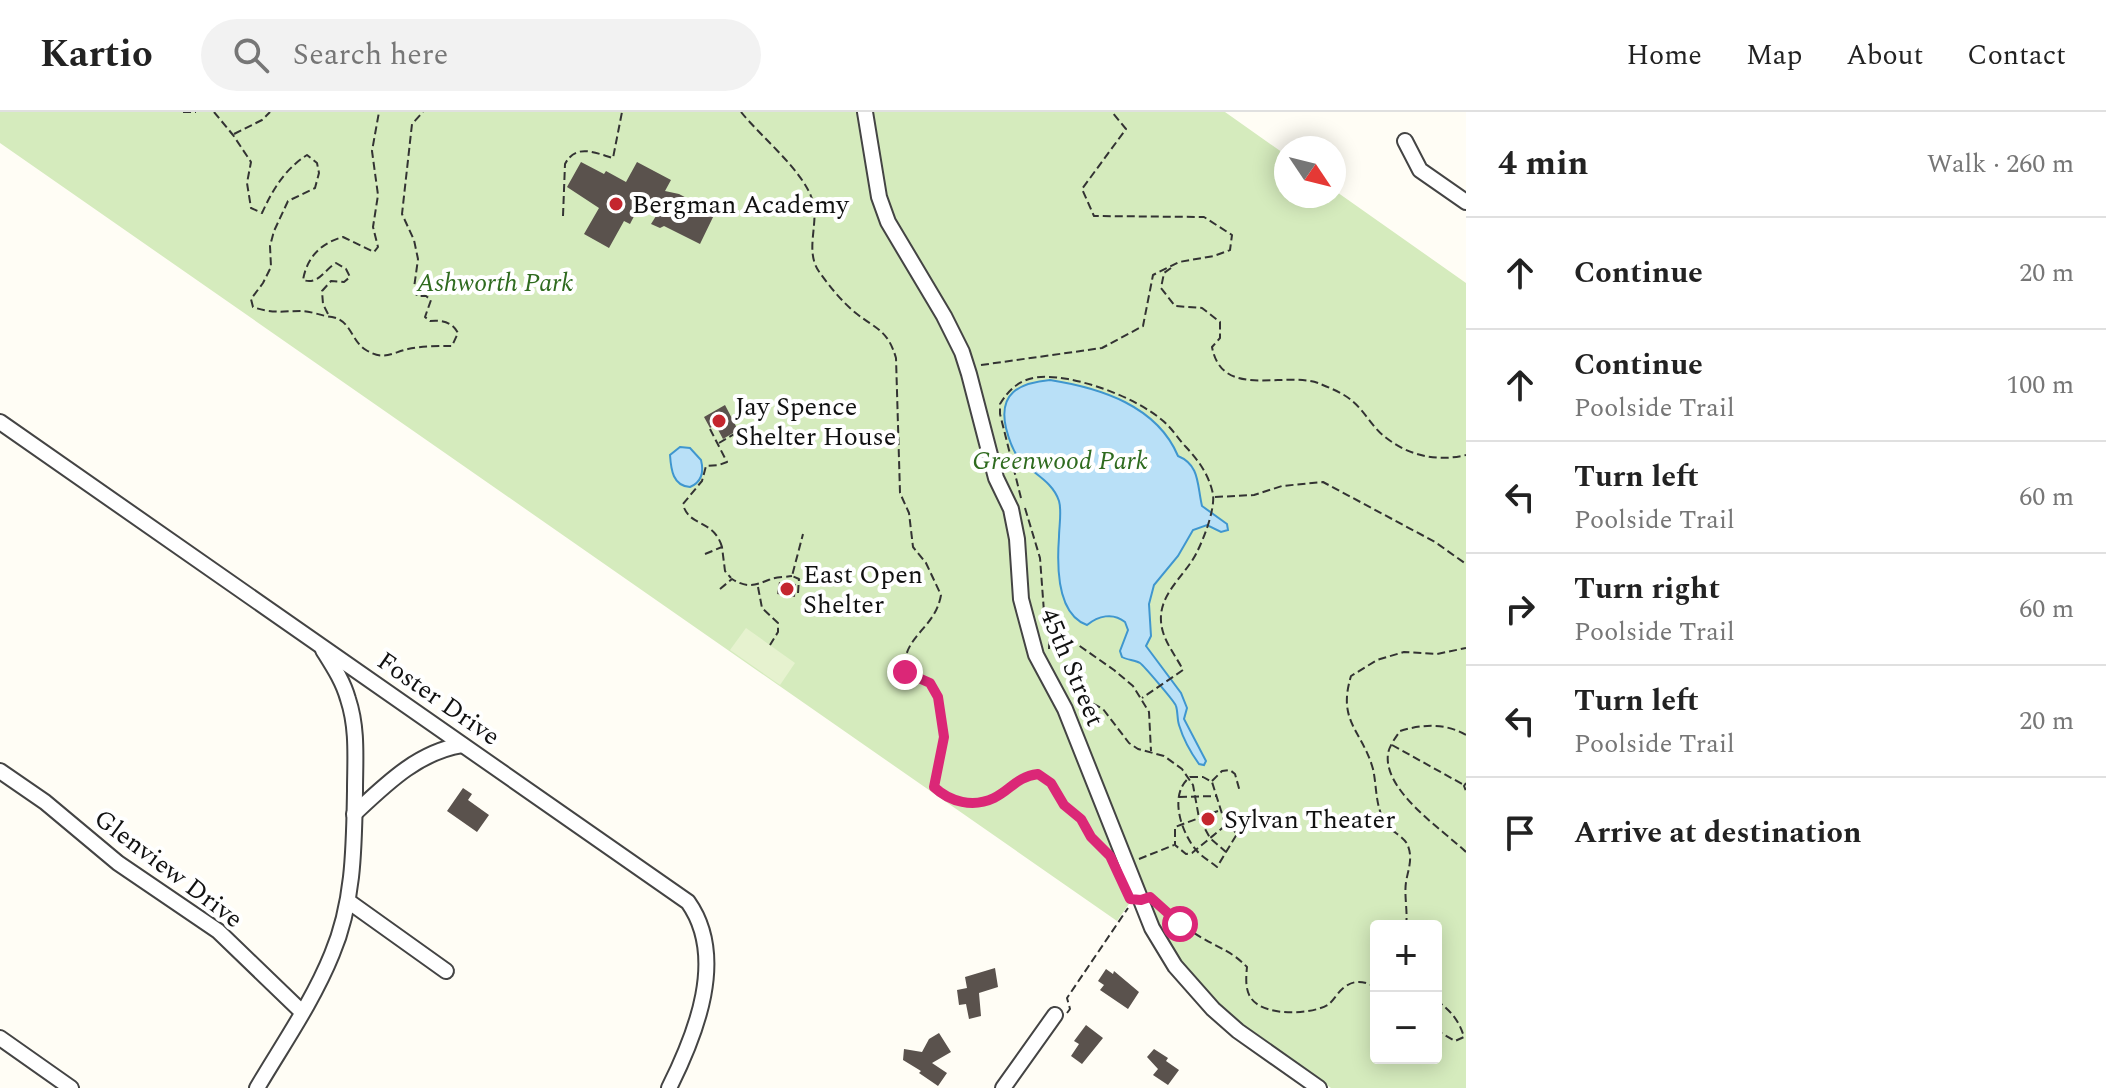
<!DOCTYPE html>
<html lang="en">
<head>
<meta charset="utf-8">
<style>
	body { margin:0; font-family:Spectral,serif; background:#f2f2f2; color:#222 }
	.controls { position:absolute; right:24px; bottom:24px; display:grid; overflow:hidden; border-radius:8px; box-shadow:0 4px 20px #0003 }
	.controls button { width:72px; height:72px; display:grid; place-items:center; padding:0; border:0; border-bottom:2px solid #e0e0e0; background:#fff; color:#222; font:40px sans-serif }
	.compass { position:absolute; left:1274px; top:24px; width:72px; height:72px; border-radius:50%; background:#fff; box-shadow:0 4px 20px #0003; rotate:125deg }
	.stop { position:absolute; width:24px; height:24px; margin:-18px; border:6px solid #db2777; border-radius:50%; background:#fff }
	.stop.end { background:#db2777; border-color:#fff; box-shadow:0 2px 8px #0008 }
	.list { margin:0; padding:0; list-style:none }
	h2 { display:flex; justify-content:space-between; align-items:center; height:104px; margin:0; padding:0 32px; font-size:34px }
	h2 small { font-size:26px; font-weight:400; color:#767676 }
	.list li { display:grid; grid-template-columns:52px 1fr auto; gap:24px; align-items:center; box-sizing:border-box; height:112px; padding:0 32px; border-top:2px solid #e0e0e0 }
	.list b { display:block; font-size:30px; white-space:nowrap }
	.list p { margin:0; font-size:26px; white-space:nowrap; color:#767676 }
	.list em { font-size:26px; font-style:normal; color:#767676 }
	.icon { flex:none; width:44px; height:44px; fill:none; stroke:currentColor; stroke-width:2; stroke-linecap:round; stroke-linejoin:round }
	.map { position:relative; flex:none; width:1466px; height:976px; overflow:hidden }
	header { display:flex; align-items:center; gap:48px; box-sizing:border-box; height:112px; padding:0 40px; background:#fff; border-bottom:2px solid #e0e0e0 }
	header strong { font-size:38px }
	nav { display:flex; gap:44px; margin-inline-start:auto; font-size:28px }
	.search { width:560px; height:72px; background:#f2f2f2; display:flex; align-items:center; gap:20px; box-sizing:border-box; padding:0 28px; border-radius:44px; color:#767676; font-size:30px }
	main { display:flex }
	aside { flex:1; background:#fff }
	.map>svg:first-child { display:block }
	.green { fill:#d5ebbd; fill-rule:evenodd }
	.pitch { fill:#e6f2cf }
	.water { fill:#b9e0f7; stroke:#3f96cf; stroke-width:2 }
	.building { fill:#5a524d }
	.lines { fill:none; stroke-linecap:round; stroke-linejoin:round }
	.minor-casing { stroke:#444; stroke-width:18 }
	.path { stroke:#333; stroke-width:2; stroke-dasharray:8 4; stroke-linecap:butt }
	.minor { stroke:#fff; stroke-width:14 }
	.route { stroke:#db2777; stroke-width:10 }
	.poi-dot { fill:#c4262e; stroke:#fff; stroke-width:3 }
	.labels { text-anchor:middle; stroke-width:8; stroke-linejoin:round; paint-order:stroke }
	.poi-label { font-size:26px; fill:#111; stroke:#fff; text-anchor:start }
	.park-label { font-size:26px; font-style:italic; fill:#2f6b1f; stroke:#fff }
	.street-label { font-size:26px; fill:#111; stroke:#fff }
</style>
</head>
<body>
<header>
<strong>Kartio</strong>
<div class="search"><svg class="icon" aria-label="search" viewBox="0 0 24 24"><circle cx="10" cy="10" r="6"/><path d="M15 15l6 6"/></svg>Search here</div>
<nav><a>Home</a><a>Map</a><a>About</a><a>Contact</a></nav>
</header>
<main>
<div class="map">
<svg width="1466" height="976" viewBox="0 0 1466 976">
	<rect width="100%" height="100%" fill="#fffdf5"/>
	<path class="green" d="M0,0H1225L1286,43V84H1334V78L1466,171V976H1331L1237,909L1201,875L1180,849L1159,816L1143,772L1117,809L0,31ZM1376,814H1436V946H1376Z"/>
	<polygon class="pitch" points="746,516 795,551 780,573 730,538"/>
	<g class="water">
		<path d="M1050,268C1101,276 1157,294 1178,344C1200,353 1197,373 1202,394L1227,412L1228,418L1221,420L1207,413L1193,418L1178,444L1154,473L1149,492L1151,524L1146,534L1181,581L1187,596L1184,607L1206,649L1204,653L1199,652C1191,641 1183,626 1179,613C1177,607 1178,600 1176,594C1175,590 1144,554 1140,551C1135,548 1127,548 1122,545L1120,539L1128,518L1125,510C1113,500 1098,504 1087,513C1056,502 1057,452 1059,425C1059,415 1062,399 1059,389C1053,370 1034,362 1021,349C1013,340 1009,328 1006,316C998,281 1019,271 1050,268Z"/>
		<path d="M680,335L690,336L701,348C704,360 702,370 690,375C673,374 671,358 670,343Z"/>
	</g>
	<g class="building">
		<polygon points="581,50 604,62 606,59 626,70 637,50 671,68 665,79 679,82 715,101 700,132 664,114 660,116 651,112 661,96 643,87 630,112 624,109 609,136 584,122 599,96 567,75"/>
		<polygon points="725,293 738,318 723,327 715,312 710,316 704,305"/>
		<polygon points="779,470 796,472 795,485 777,482"/>
		<polygon points="463,676 472,682 468,688 489,703 477,720 447,699"/>
		<polygon points="995,856 998,875 979,881 981,904 969,907 966,892 959,893 957,878 967,876 965,865"/>
		<polygon points="1106,857 1113,862 1114,859 1139,880 1128,897 1100,878 1104,873 1098,869"/>
		<polygon points="1086,913 1103,926 1082,952 1071,944 1079,932 1074,929"/>
		<polygon points="939,921 951,940 932,951 947,961 938,974 919,961 921,959 903,948 904,937 922,940 929,927"/>
		<polygon points="1154,937 1168,946 1166,949 1179,958 1168,973 1153,963 1158,957 1147,945"/>
	</g>
	<g class="lines">
		<defs>
			<g id="minor">
				<polyline points="865,0 879,85 888,110 944,204 962,240 969,262 996,366 1011,397 1017,427 1021,487 1036,543 1065,597 1152,816 1175,854 1213,897 1238,919 1319,976"/>
				<polyline points="1405,29 1420,58 1466,90"/>
				<path d="M0,310L688,790C727,845 696,922 669,976"/>
				<polyline points="0,659 45,690 118,751 218,819 302,900"/>
				<path d="M354,702C386,672 418,640 462,633"/>
				<polyline points="348,789 446,859"/>
				<polyline points="0,926 71,976"/>
				<path d="M257,976C283,932 313,889 332,842C354,790 354,734 355,679C355,648 358,617 348,587C343,569 333,554 323,538"/>
				<polyline points="1003,976 1055,903"/>
			</g>
		</defs>
		<use href="#minor" class="minor-casing"/>
		<g class="path">
			<polyline points="183,0 196,0"/>
			<path d="M214,0L233,23L251,50L247,71L251,96L262,101C273,77 285,57 307,43L317,51L319,61L315,76L288,89L274,119L270,134L271,155L263,171L251,187L253,195C273,202 282,199 302,199C310,199 322,204 332,205C351,208 351,229 366,238C384,249 391,241 408,237C421,234 438,234 452,234L458,221C452,210 443,208 430,209L425,205L431,188L426,184H417L414,176L418,147L414,128L402,102L412,12L423,0"/>
			<path d="M741,0C761,25 805,60 813,90C819,113 804,140 820,161C830,175 844,192 857,202C878,218 888,219 896,246L900,381L909,401L913,435L926,451L941,483C935,518 901,524 905,560L930,571L938,585L944,625L934,675C950,690 974,696 994,686C1012,677 1016,665 1038,662L1051,671L1064,693L1081,707L1091,725L1106,741"/>
			<polyline points="234,22 262,8 270,0"/>
			<path d="M563,104L565,52C576,31 595,41 613,46L622,0"/>
			<path d="M1171,156L1164,161L1161,176L1175,194L1202,196L1220,210V226L1212,235C1222,288 1282,259 1318,271C1328,275 1343,281 1351,288C1364,298 1372,315 1385,325C1409,344 1437,350 1466,343"/>
			<path d="M328,202L323,192L322,179L331,169L344,170L350,165L346,157L336,151C324,158 319,173 303,168C307,145 321,131 343,125L374,140L378,135L373,115L378,83L372,39L379,0"/>
			<polyline points="981,253 1102,236 1143,214 1153,163 1179,150 1214,144 1230,138 1232,123 1204,105 1094,104 1082,77 1126,17 1112,0"/>
			<path d="M710,317L727,350L719,353L706,354L702,369L683,392C688,415 714,407 722,435"/>
			<polyline points="719,331 741,318"/>
			<polyline points="1215,385 1254,383 1282,374 1323,370 1435,430 1466,452"/>
			<path d="M1021,386L1000,302V292C1017,264 1037,262 1068,267C1099,273 1138,288 1162,308C1172,316 1178,327 1186,335C1199,349 1209,363 1213,382C1215,398 1204,426 1197,440C1186,463 1159,481 1161,509C1162,528 1175,542 1183,558L1142,586"/>
			<polyline points="1025,396 1040,446 1044,500 1064,523 1114,558 1133,574 1149,600 1151,639"/>
			<polyline points="705,442 722,435 725,459 731,466"/>
			<polyline points="758,475 762,496 778,511 778,520 770,533"/>
			<path d="M720,477L732,467C748,477 756,473 771,467C777,465 786,465 792,464"/>
			<polyline points="798,481 799,467 792,464 803,422"/>
			<polyline points="1049,537 1050,511"/>
			<polyline points="1072,580 1103,597 1129,631 1138,637 1164,644 1182,657 1193,673 1199,706 1210,726 1226,740"/>
			<path d="M1466,623C1446,611 1422,612 1400,619C1396,625 1389,634 1388,642C1383,679 1443,718 1466,740"/>
			<polyline points="1392,633 1464,673"/>
			<path d="M1190,665H1203L1212,670L1224,708L1237,722L1217,755C1211,750 1202,745 1197,739C1181,721 1168,682 1190,665Z"/>
			<polyline points="1212,669 1222,659 1230,658 1235,662 1240,680"/>
			<polyline points="1466,671 1464,674 1466,679"/>
			<polyline points="1179,685 1216,684"/>
			<polyline points="1218,699 1175,715 1175,733 1186,742 1192,741 1226,713"/>
			<polyline points="1139,747 1174,733"/>
			<path d="M1157,791C1172,804 1186,817 1204,827C1223,838 1231,839 1247,855C1246,865 1245,878 1251,886C1263,905 1313,903 1329,892C1335,887 1339,878 1346,874C1357,867 1365,870 1376,875"/>
			<path d="M1406,814C1408,800 1404,784 1406,770C1408,758 1413,747 1408,734C1405,725 1392,720 1386,712C1375,695 1377,675 1373,657C1362,618 1337,610 1351,564L1377,548L1404,540L1437,542L1466,536"/>
			<path d="M1436,888C1450,898 1459,908 1464,925L1455,929L1436,918"/>
			<polyline points="1067,901 1070,897 1067,886 1128,796"/>
		</g>
		<use href="#minor" class="minor"/>
	</g>
	<g class="lines">
		<path class="route" d="M905,560L930,571L938,585L944,625L934,675C950,690 973,696 994,686C1012,677 1016,665 1038,662L1051,671L1064,693L1081,707L1091,725L1110,744L1130,787L1141,788L1150,785L1180,812"/>
	</g>
	<g class="poi-dot">
		<circle cx="616" cy="92" r="8"/>
		<circle cx="719" cy="309" r="8"/>
		<circle cx="787" cy="477" r="8"/>
		<circle cx="1208" cy="707" r="8"/>
	</g>
	<g class="labels">
		<g class="poi-label">
			<text x="632" y="101">Bergman Academy</text>
			<text x="735" y="303">Jay Spence<tspan x="735" dy="30">Shelter House</tspan></text>
			<text x="803" y="471">East Open<tspan x="803" dy="30">Shelter</tspan></text>
			<text x="1224" y="716">Sylvan Theater</text>
		</g>
		<g class="park-label">
			<text x="495" y="179">Ashworth Park</text>
			<text x="1060" y="357">Greenwood Park</text>
		</g>
		<g class="street-label">
			<text transform="translate(1073 555) rotate(67)" y="9">45th Street</text>
			<text transform="translate(439 586) rotate(35)" y="9">Foster Drive</text>
			<text transform="translate(169 756) rotate(37)" y="9">Glenview Drive</text>
		</g>
	</g>
</svg>
<div class="controls">
<button>+</button>
<button>−</button>
</div>
<svg class="compass" viewBox="-18 -18 36 36"><path d="M0-13l5 13h-10z" fill="#e53935"/><path d="M0 13l5-13h-10z" fill="#767676"/></svg>
<div class="stop" style="left:1180px;top:812px"></div>
<div class="stop end" style="left:905px;top:560px"></div>
</div>
<aside>
<h2>4 min<small>Walk · 260 m</small></h2>
<ul class="list">
<li><svg class="icon" aria-label="ahead" viewBox="0 0 24 24"><path d="M12 20V5M6 11l6-6 6 6"/></svg><div><b>Continue</b></div><em>20 m</em></li>
<li><svg class="icon" aria-label="ahead" viewBox="0 0 24 24"><path d="M12 20V5M6 11l6-6 6 6"/></svg><div><b>Continue</b><p>Poolside Trail</p></div><em>100 m</em></li>
<li><svg class="icon" aria-label="left" viewBox="0 0 24 24"><path d="M17 20v-9H6M10 6l-5 5 5 5"/></svg><div><b>Turn left</b><p>Poolside Trail</p></div><em>60 m</em></li>
<li><svg class="icon" aria-label="right" viewBox="0 0 24 24"><path d="M7 20v-9h11M14 6l5 5-5 5"/></svg><div><b>Turn right</b><p>Poolside Trail</p></div><em>60 m</em></li>
<li><svg class="icon" aria-label="left" viewBox="0 0 24 24"><path d="M17 20v-9H6M10 6l-5 5 5 5"/></svg><div><b>Turn left</b><p>Poolside Trail</p></div><em>20 m</em></li>
<li><svg class="icon" aria-label="arrive" viewBox="0 0 24 24"><path d="M6 21V4h12l-3 4 3 4H6"/></svg><div><b>Arrive at destination</b></div></li>
</ul>
</aside>
</main>
</body>
</html>
